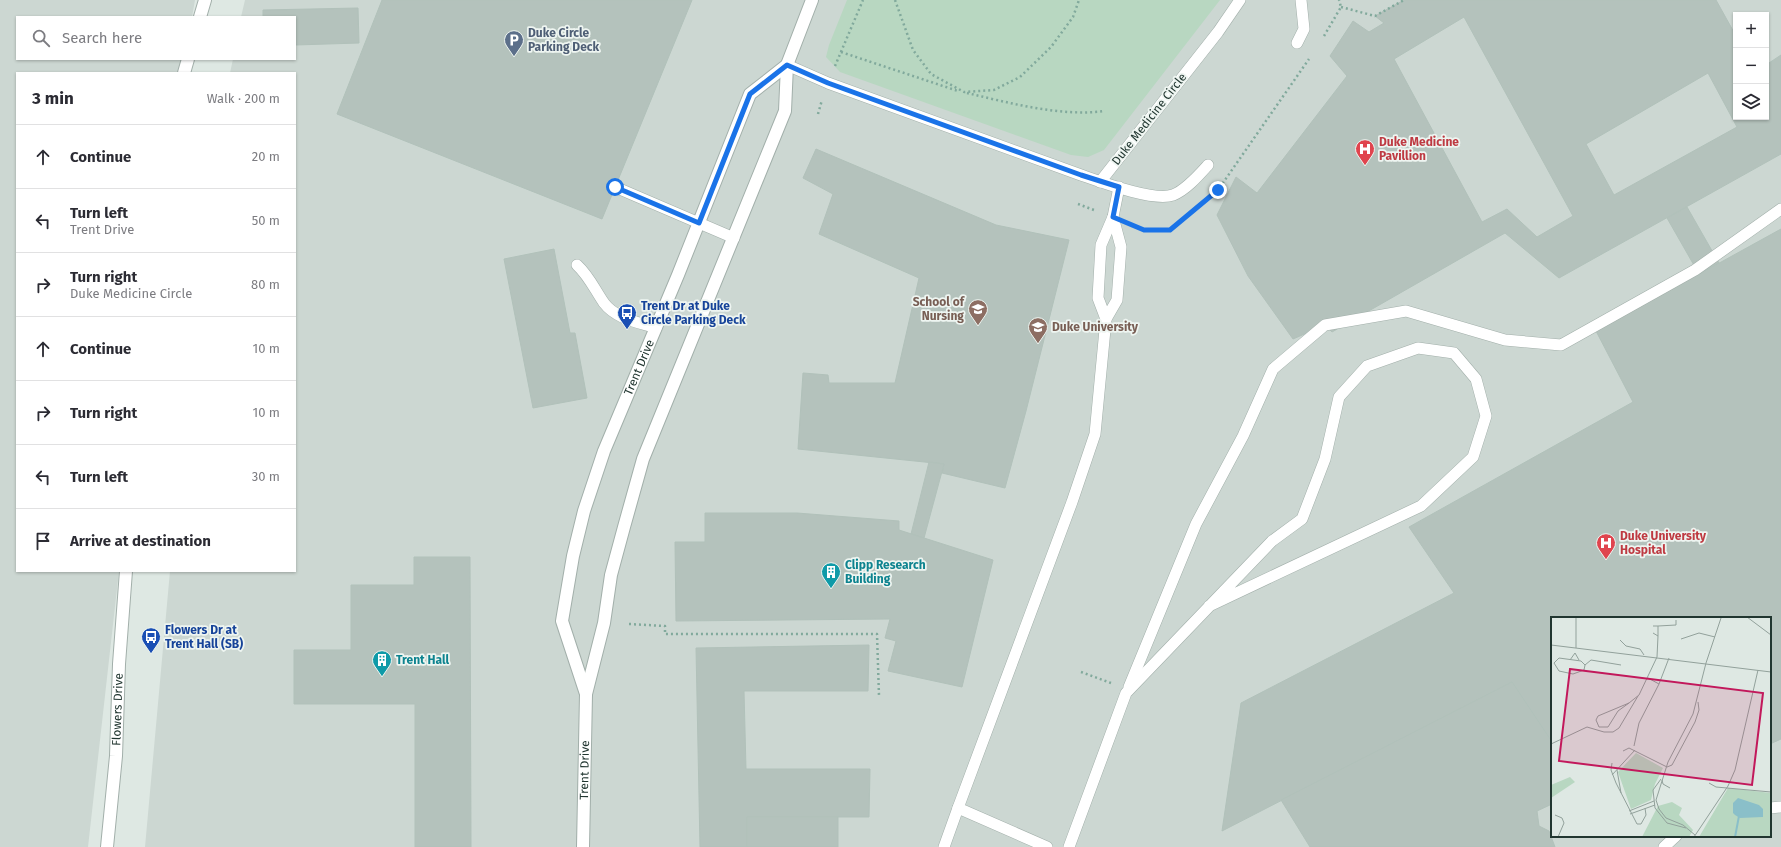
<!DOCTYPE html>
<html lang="en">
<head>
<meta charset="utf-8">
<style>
	body { margin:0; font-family:"Fira Sans",sans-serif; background:#f2f2f3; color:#2b2b33 }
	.controls { position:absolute; right:12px; top:12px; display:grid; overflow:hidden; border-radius:0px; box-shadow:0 1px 3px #0004 }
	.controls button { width:36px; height:36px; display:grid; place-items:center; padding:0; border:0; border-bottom:1px solid #e1e1e2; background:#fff; color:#2b2b33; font:20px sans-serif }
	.stop { position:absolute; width:12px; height:12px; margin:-9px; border:3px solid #1a73e8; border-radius:50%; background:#fff }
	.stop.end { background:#1a73e8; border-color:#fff; box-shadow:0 1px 4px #0008 }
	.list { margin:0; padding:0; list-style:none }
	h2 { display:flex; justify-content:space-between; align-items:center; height:52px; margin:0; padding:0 16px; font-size:17px }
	h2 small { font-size:13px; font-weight:400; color:#7c7c81 }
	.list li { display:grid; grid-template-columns:26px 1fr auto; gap:12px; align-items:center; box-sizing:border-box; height:64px; padding:0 16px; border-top:1px solid #e1e1e2 }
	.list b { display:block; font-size:15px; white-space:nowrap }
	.list p { margin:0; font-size:13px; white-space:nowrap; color:#7c7c81 }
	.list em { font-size:13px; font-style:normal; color:#7c7c81 }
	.icon { flex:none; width:22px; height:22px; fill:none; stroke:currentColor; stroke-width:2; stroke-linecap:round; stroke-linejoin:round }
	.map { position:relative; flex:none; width:1781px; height:847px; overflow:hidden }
	.search { position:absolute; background:#fff; box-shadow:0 1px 3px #0004; left:16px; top:16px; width:280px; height:44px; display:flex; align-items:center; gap:10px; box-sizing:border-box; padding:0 14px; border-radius:0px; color:#7c7c81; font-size:15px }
	.panel { position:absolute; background:#fff; box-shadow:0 1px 3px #0004; left:16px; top:72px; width:280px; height:500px; border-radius:0px }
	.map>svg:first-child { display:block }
	.built { fill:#ccd7d2; fill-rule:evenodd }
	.green { fill:#b8d7c1 }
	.building { fill:#b4c2bc; stroke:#b1c1ba; fill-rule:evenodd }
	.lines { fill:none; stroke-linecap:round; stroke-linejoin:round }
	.lane-casing { stroke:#a2afaa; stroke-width:12 }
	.street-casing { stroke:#a2afaa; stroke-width:14 }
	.path { stroke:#81a99c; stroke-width:2.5; stroke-dasharray:2 3; stroke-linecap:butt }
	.lane { stroke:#fff; stroke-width:11 }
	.street { stroke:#fff; stroke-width:12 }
	.route { stroke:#1a73e8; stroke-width:5 }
	.labels { text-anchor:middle; stroke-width:3.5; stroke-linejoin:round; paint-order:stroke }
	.service-label { font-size:12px; font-weight:bold; fill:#4e5e75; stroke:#eef5f1; text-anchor:start }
	.street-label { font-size:12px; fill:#213630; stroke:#eef5f1 }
	.health-label { font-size:12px; font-weight:bold; fill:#be3a42; stroke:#eef5f1; text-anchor:start }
	.education-label { font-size:12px; font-weight:bold; fill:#785e54; stroke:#eef5f1; text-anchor:end }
	.transit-label { font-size:12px; font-weight:bold; fill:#164399; stroke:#eef5f1; text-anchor:start }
	.culture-label { font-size:12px; font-weight:bold; fill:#0d838f; stroke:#eef5f1; text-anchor:start }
	.inset-river { fill:none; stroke:#8abfc9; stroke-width:2 }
	.inset-road { fill:none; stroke:#92a19b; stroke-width:1 }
	.view { fill:#c2185b; fill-opacity:0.15; stroke:#c2185b; stroke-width:2 }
	.inset-edge { fill:none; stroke:#213630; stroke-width:2 }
</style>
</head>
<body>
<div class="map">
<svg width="1781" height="847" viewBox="0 0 1781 847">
	<rect width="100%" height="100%" fill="#dee8e3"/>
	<g class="built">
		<polygon points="0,0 195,0 192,17 17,17 17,59 184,59 181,73 17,73 17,571 119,571 88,847 0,847"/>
		<path d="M245,0H1781V847H145L170,571H295V73H230L233,59H295V17H241ZM1736,15H1766V117H1736ZM1552,618H1770V836H1552Z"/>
	</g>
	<polygon class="green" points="847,0 1220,0 1104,150 1088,157 1071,155 840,72 826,57 829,45"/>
	<g class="building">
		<polygon points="382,0 692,0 602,219 337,114"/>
		<path d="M1404,0H1716L1736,36V117H1766V65L1781,55V154L1559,278L1505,233L1332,332L1325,325L1293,339L1248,276L1217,215L1236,177L1257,193L1347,76L1330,56L1353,21L1369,32L1384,23L1375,16ZM1464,17L1573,216L1537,237L1507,209L1482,222L1394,59ZM1708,73L1737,127L1614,195L1586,144Z"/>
		<polygon points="358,8 359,43 295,45 295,17 263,17 263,10"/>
		<polygon points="816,149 996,225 1069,240 1026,411 1005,488 942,473 944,464 798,449 803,373 828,375 829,383 895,383 919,278 819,234 833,194 803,178"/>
		<polygon points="1687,207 1719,263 1699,274 1667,218"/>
		<polygon points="1781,229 1781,739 1770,744 1770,618 1552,618 1552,742 1512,682 1222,831 1241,703 1454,593 1409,527 1633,402 1596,331"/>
		<polygon points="554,249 570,333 575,333 587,398 533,408 504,259"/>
		<polygon points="929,462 944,464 924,538 911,534"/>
		<polygon points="705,513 797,513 899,521 899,530 993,560 962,687 888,671 896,641 885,638 890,619 676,621 675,542 705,542"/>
		<polygon points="414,557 470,557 471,847 415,847 415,704 294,704 294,650 351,650 351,585 414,585"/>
		<polygon points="869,645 868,691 744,691 746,769 870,769 869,817 747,817 747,847 700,847 696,648"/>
		<polygon points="1512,682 1552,742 1552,804 1537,811 1539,826 1549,831 1555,847 1310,847 1281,800"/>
		<rect x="747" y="817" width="91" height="30"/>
	</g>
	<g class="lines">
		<defs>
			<g id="lane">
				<polyline points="1297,43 1304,29 1301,0"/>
				<path d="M787,65L828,83L1081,175C1101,182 1154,202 1173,195C1186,190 1199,175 1208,165"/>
				<polyline points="1100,182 1218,32 1240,0"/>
				<polyline points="615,187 734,238"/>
				<path d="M577,265C589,276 595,290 604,303C616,319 638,322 656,328"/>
				<polyline points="1106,319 1098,298 1101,245 1113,217 1119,187"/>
				<polyline points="1129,687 1196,524 1243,436 1273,369 1325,325 1406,311 1505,340 1561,345 1695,270 1781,209"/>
				<polyline points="1770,808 1781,807"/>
				<polyline points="944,847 958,808"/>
				<polyline points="1047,847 958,808 1072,502 1095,434 1106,319 1117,300 1121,247 1113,217"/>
				<polyline points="1069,847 1126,693 1272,541 1302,519 1325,459 1339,397 1367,366 1418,348 1454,353 1476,379 1486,416 1473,457 1421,506 1209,606"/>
				<polyline points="1664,847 1676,836"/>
			</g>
			<g id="street">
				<polyline points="200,17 205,0"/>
				<polyline points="184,73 188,59"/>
				<path id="s1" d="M586,694L562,621L573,556L584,511L604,451L678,275L750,94L787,65"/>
				<path id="s2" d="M107,847L116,756L119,664L126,571"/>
				<path id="s3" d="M583,847L586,694L604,623L611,575L624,527L643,459L785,111L787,65L812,0"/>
			</g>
		</defs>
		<use href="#lane" class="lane-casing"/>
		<use href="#street" class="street-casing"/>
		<g class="path">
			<polyline points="895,0 913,50 931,74 964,92 994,90 1020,77 1051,47 1073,17 1079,0"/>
			<polyline points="1341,7 1375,16 1404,0"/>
			<polyline points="1324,36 1341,7 1339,0"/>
			<polyline points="841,52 958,91"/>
			<polyline points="835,66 863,0"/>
			<path d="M967,93C1010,103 1061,117 1105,111"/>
			<polyline points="818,114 822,100"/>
			<polyline points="1078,204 1094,210"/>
			<polyline points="1136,227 1144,230 1170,230 1218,190 1309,59"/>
			<polyline points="629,624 665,626 665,634 877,634 879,696"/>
			<polyline points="1081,672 1111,683"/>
		</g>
		<use href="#lane" class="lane"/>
		<use href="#street" class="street"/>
	</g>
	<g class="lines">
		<polyline class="route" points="615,187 699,223 750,94 787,65 828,83 1081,175 1119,187 1113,217 1144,230 1170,230 1218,190"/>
	</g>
	<defs>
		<symbol id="parking-pin" viewBox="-11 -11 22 30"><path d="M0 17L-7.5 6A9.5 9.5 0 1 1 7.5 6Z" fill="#5c6f8a" stroke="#eef5f1"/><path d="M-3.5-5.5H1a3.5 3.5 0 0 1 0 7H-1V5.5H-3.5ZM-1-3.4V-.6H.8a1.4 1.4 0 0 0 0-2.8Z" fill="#fff"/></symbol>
		<symbol id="hospital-pin" viewBox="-11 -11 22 30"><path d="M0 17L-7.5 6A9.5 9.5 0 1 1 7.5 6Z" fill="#e0444e" stroke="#eef5f1"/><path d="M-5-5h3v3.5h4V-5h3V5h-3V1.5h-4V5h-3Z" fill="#fff"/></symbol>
		<symbol id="university-pin" viewBox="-11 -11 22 30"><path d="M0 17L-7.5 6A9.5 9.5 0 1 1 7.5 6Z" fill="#8d6e63" stroke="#eef5f1"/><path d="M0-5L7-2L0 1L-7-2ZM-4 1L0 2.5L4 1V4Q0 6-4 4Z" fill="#fff"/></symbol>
		<symbol id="bus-pin" viewBox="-11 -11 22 30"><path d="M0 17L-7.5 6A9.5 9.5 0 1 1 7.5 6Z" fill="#1a4fb4" stroke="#eef5f1"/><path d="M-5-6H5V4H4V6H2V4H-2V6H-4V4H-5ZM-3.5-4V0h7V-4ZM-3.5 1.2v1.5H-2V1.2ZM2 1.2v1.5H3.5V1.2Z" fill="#fff"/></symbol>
		<symbol id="building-pin" viewBox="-11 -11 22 30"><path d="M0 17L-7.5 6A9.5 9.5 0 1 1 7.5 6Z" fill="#0f9aa8" stroke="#eef5f1"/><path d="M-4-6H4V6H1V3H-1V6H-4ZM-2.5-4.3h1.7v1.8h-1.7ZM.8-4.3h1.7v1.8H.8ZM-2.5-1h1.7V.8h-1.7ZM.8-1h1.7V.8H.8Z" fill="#fff"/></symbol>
	</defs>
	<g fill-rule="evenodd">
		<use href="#parking-pin" x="503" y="29" width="22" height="30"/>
		<use href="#hospital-pin" x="1354" y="138" width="22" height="30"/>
		<use href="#university-pin" x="967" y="298" width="22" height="30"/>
		<use href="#bus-pin" x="616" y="302" width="22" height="30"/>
		<use href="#university-pin" x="1027" y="316" width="22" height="30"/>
		<use href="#hospital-pin" x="1595" y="532" width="22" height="30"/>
		<use href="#building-pin" x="820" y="561" width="22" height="30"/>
		<use href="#bus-pin" x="140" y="626" width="22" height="30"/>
		<use href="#building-pin" x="371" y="649" width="22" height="30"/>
	</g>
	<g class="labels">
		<g class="service-label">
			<text x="528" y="37">Duke Circle<tspan x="528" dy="14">Parking Deck</tspan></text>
		</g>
		<g class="street-label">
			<text transform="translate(1149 119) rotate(-52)" y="4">Duke Medicine Circle</text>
			<text dy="4" stroke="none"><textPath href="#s1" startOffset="343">Trent Drive</textPath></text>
			<text dy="4" stroke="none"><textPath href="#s2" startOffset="138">Flowers Drive</textPath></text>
			<text dy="4" stroke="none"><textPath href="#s3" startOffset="77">Trent Drive</textPath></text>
		</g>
		<g class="health-label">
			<text x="1379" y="146">Duke Medicine<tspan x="1379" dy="14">Pavillion</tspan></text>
			<text x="1620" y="540">Duke University<tspan x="1620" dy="14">Hospital</tspan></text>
		</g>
		<g class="education-label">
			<text x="964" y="306">School of<tspan x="964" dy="14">Nursing</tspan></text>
			<text x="1052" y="331" text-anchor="start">Duke University</text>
		</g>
		<g class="transit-label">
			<text x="641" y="310">Trent Dr at Duke<tspan x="641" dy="14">Circle Parking Deck</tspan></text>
			<text x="165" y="634">Flowers Dr at<tspan x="165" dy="14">Trent Hall (SB)</tspan></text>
		</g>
		<g class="culture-label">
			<text x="845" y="569">Clipp Research<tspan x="845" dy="14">Building</tspan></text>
			<text x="396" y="664">Trent Hall</text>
		</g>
	</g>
	<g transform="translate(1551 617)">
		<rect width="220" height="220" fill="#dee8e3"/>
		<path d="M85,136L112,151L104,167L100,183L80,192L67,155ZM19,160L24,165L0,181V168ZM177,171L220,176V220H148ZM121,185L131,191L128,198L142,213L138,220H91L107,189Z" fill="#b8d7c1"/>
		<path d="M187,181L208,188L212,192V200L189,201L184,198L182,196V186Z" fill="#8abfc9"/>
		<path class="inset-river" d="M184,220L188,199"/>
		<path class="inset-road" d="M196,0L220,18M102,9H107V19M107,9L125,8V3M130,22L148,16L164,20M69,23L75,29L89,32L93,38M0,28L220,55M25,31V0M8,41L30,44L34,48L33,53L22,57L8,54L3,46ZM19,43L24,36L28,43M155,46L170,1M34,48L40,43L70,48M108,67L118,41M78,86L67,94L57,110H48L45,103L47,99L78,86L88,78L106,40L107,19L102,16M0,127L36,110L53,115H62L68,111L87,79M83,129L88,106L108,67L97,61M72,134L78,131L116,150M61,146L60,153L65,166L86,207H90L95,198L94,191M116,150L121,148L144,105L148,93L147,85M66,153L70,176M61,158L84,133M110,162L102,173L104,191L116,206L135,211M111,163L112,167L119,171M158,166L165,170L220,175M78,194L103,184M79,197L104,188M4,198L11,201L13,206L7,220M144,218L132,208L115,201L108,192L105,183L117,145L142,97L155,46M143,220L177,169L184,153L207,53"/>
		<path class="view" d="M19,52L212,76L201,168L8,144Z"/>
		<rect width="220" height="220" class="inset-edge"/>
	</g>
</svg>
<div class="controls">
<button>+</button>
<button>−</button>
<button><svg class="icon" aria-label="layers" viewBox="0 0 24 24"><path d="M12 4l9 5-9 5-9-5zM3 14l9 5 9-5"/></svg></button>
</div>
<div class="stop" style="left:615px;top:187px"></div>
<div class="stop end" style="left:1218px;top:190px"></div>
<div class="search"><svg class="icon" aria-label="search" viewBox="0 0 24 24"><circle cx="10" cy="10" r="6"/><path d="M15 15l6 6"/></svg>Search here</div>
<section class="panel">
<h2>3 min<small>Walk · 200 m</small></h2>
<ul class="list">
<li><svg class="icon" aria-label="ahead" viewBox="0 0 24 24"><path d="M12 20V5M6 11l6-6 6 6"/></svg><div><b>Continue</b></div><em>20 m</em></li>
<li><svg class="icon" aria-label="left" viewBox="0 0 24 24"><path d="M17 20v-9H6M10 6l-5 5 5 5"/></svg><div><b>Turn left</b><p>Trent Drive</p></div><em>50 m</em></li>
<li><svg class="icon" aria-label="right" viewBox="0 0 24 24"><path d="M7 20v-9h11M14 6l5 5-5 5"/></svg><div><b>Turn right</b><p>Duke Medicine Circle</p></div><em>80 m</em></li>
<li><svg class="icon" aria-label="ahead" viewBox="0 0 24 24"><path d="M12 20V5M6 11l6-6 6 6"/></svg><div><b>Continue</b></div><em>10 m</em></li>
<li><svg class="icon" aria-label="right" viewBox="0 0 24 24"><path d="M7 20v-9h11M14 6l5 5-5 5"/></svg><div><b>Turn right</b></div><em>10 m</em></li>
<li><svg class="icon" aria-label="left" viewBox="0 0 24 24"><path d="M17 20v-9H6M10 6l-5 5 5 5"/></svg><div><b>Turn left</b></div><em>30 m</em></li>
<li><svg class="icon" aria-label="arrive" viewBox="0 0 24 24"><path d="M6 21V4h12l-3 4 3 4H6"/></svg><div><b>Arrive at destination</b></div></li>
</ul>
</section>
</div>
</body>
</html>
